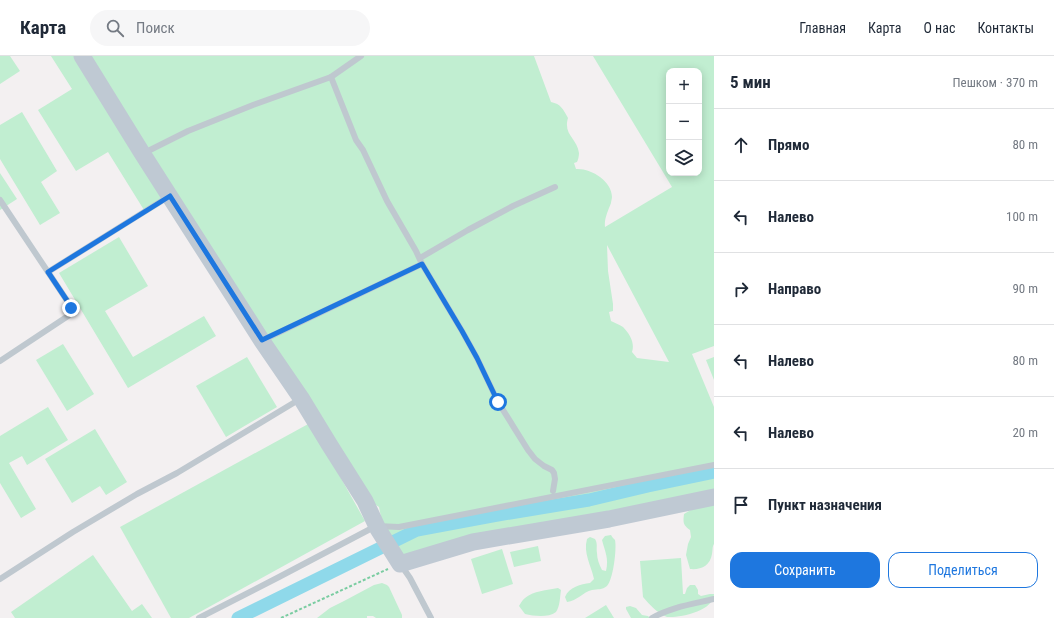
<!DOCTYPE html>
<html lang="ru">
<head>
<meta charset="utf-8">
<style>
	body { margin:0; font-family:"Roboto Condensed",sans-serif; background:#f6f6f7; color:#1f2937 }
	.controls { position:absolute; right:12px; top:12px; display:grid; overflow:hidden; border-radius:8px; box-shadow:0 2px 10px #0003 }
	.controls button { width:36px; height:36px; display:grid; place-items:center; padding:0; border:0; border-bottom:1px solid #e0e1e3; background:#fff; color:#1f2937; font:20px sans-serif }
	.stop { position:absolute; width:12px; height:12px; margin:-9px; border:3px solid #1e77df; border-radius:50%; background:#fff }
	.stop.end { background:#1e77df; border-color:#fff; box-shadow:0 1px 4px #0008 }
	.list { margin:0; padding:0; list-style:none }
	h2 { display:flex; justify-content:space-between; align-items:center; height:52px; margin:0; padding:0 16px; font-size:17px }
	h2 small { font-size:13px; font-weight:400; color:#747a83 }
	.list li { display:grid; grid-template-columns:26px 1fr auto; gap:12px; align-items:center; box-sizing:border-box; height:72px; padding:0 16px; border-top:1px solid #e0e1e3 }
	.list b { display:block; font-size:15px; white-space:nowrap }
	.list em { font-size:13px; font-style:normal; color:#747a83 }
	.actions { display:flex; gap:8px; padding:12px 16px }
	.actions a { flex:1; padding:9px 0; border:1px solid #1e77df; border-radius:12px; text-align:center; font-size:14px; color:#1e77df }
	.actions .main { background:#1e77df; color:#fff }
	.icon { flex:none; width:22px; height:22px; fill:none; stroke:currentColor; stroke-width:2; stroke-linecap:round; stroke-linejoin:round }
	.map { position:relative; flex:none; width:714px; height:562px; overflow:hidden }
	header { display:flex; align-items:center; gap:24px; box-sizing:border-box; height:56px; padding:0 20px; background:#fff; border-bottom:1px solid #e0e1e3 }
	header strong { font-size:19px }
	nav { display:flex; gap:22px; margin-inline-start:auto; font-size:14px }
	.search { width:280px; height:36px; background:#f6f6f7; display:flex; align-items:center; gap:10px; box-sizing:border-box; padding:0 14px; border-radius:22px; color:#747a83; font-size:15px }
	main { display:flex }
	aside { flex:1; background:#fff }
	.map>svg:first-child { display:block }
	.green { fill:#c1eed1; fill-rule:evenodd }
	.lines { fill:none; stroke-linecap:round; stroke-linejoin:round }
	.canal { stroke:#8fd9ea; stroke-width:13 }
	.path { stroke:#7acca1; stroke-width:2; stroke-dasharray:3 2; stroke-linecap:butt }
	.lane { stroke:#bfc8cf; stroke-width:6 }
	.secondary { stroke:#bfc9d3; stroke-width:17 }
	.route { stroke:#1e77df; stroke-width:5 }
</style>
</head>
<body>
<header>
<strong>Карта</strong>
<div class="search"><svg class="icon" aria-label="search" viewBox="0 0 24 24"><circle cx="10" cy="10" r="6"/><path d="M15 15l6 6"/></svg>Поиск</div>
<nav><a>Главная</a><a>Карта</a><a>О нас</a><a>Контакты</a></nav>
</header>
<main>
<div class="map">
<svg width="714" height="562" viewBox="0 0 714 562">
	<rect width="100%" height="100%" fill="#f3f0f1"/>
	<g class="green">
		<polygon points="0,0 10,0 20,15 0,28"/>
		<polygon points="51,0 76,0 163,142 144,154 108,96 76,115 38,54 72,33"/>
		<path d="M81,0H534L551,46C561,48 563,53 568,62C563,79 577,82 579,97C579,100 578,104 577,106L574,107L576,113C591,112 612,125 612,141C612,142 611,146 611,147C608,155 604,163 605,171L672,131L593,0H714V290L692,298L714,351V439L407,507L396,496L381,461L379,451L368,444ZM669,15H699V117H669ZM607,189L669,306L637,302L632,296C635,287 630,278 623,271C620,269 615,267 611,265L609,256L613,255V248L608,215Z"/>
		<polygon points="22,56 57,115 41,126 60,157 40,169 0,103 0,69"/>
		<polygon points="0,117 17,143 0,154"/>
		<polygon points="119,181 148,230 105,255 133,301 204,260 216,280 128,332 59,217"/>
		<polygon points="63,288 94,338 67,355 36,304"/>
		<polygon points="247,301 277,351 226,381 196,330"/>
		<polygon points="714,301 714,324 706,304"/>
		<polygon points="48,351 68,384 27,409 22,400 9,407 36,453 21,462 0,427 0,380"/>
		<polygon points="310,367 365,465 189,562 171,562 120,471"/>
		<polygon points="95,373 127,426 106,439 100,430 72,447 45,403"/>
		<path d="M714,440V488C712,491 713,493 712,498C710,510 701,514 690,513L686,499L688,488L691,481L690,474C683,469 683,467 684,458Z"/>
		<path d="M611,479C612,481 614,483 615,484C617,493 613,524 607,530C602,534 598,533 592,534C583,536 577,545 567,546L565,541C569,531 581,528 590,527L594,523C591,509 583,497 587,483L590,481L595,483C598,488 596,492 597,497C597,503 599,508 602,514L606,515C609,502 605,496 602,484L605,480Z"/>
		<polygon points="538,490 541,505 514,511 510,496"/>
		<polygon points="502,493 513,528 482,538 471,503"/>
		<polygon points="93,499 132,555 142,548 152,562 15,562 11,556"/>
		<path d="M681,502L683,538H685L687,532L690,529H695L698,534V538L701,540L710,538H714C714,555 680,562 667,561C657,557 650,549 643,541L640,505Z"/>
		<polygon points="382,527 387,529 389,531 402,559 402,562 376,562 373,560 367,560 367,562 317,562 330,552 344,545 374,529"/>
		<path d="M558,532L561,534C560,540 560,551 556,556C548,562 534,560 525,558L519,550C521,547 522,544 525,542C533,535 547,534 558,532Z"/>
		<polygon points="606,549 614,562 585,562"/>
		<polygon points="630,550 636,552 642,559 648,560 650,562 631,562 626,553 626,551"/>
	</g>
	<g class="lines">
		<polyline class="canal" points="238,562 417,474 492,460 589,444 648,430 714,416"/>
		<polyline class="path" points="281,562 388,513"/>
		<g class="lane">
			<polyline points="331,21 361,0"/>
			<polyline points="144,97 188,75 253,49 331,21 356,84 363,94 387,145 416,195 422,208"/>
			<polyline points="0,144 48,216"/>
			<polyline points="420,202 468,174 513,150 555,131"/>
			<polyline points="263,284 422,208 462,275 477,302 498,346 528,394 535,403 544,410 552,414 554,417 555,423 553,435"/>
			<polyline points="0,305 68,260 70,257 70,249 48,216 168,141"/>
			<polyline points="401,509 410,522 431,562"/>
			<polyline points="0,523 73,476 137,438 177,417 300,343"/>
			<polyline points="199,562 279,521 376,470 399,471 714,409"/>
			<path d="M652,562C671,551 693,548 714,543"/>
		</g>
		<polyline class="secondary" points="82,0 142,97 234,241 262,285 301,342 329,388 365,445 378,473 400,508 473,486 609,463 714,441"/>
	</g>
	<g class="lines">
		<polyline class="route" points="71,252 70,249 48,216 170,140 262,284 422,208 462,275 477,302 498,346"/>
	</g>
</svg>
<div class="controls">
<button>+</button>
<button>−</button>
<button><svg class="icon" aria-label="layers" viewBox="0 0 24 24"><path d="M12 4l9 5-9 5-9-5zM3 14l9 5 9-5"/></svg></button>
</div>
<div class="stop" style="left:498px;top:346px"></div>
<div class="stop end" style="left:71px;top:252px"></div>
</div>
<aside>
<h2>5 мин<small>Пешком · 370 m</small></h2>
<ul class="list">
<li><svg class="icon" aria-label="ahead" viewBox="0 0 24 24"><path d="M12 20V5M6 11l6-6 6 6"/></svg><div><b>Прямо</b></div><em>80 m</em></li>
<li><svg class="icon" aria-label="left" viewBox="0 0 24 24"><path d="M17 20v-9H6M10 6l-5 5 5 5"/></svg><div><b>Налево</b></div><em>100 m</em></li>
<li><svg class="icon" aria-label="right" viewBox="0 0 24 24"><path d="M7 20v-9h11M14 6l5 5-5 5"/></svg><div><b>Направо</b></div><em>90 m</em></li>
<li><svg class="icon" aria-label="left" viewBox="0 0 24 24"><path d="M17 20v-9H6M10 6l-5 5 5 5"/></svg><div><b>Налево</b></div><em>80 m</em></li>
<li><svg class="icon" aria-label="left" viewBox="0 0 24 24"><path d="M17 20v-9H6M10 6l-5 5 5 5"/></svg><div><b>Налево</b></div><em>20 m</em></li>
<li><svg class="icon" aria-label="arrive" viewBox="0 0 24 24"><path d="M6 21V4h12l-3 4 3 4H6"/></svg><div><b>Пункт назначения</b></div></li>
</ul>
<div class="actions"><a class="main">Сохранить</a><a>Поделиться</a></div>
</aside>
</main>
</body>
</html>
